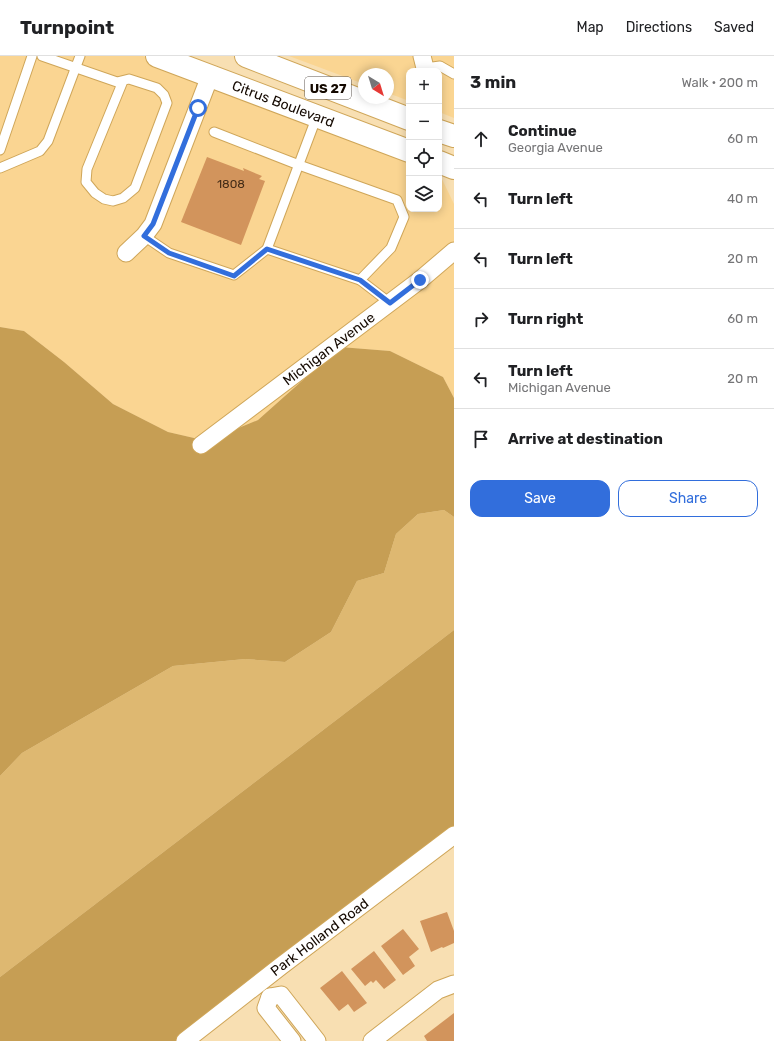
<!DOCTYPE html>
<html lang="en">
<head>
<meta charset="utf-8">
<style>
	body { margin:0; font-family:Rubik,sans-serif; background:#f2f2f2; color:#202124 }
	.controls { position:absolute; right:12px; top:12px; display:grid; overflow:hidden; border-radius:8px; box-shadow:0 2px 10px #0003 }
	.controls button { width:36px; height:36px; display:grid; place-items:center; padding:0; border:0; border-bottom:1px solid #e0e0e0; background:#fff; color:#202124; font:20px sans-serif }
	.compass { position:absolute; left:358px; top:12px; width:36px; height:36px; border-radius:50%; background:#fff; box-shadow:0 2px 10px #0003; rotate:142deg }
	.stop { position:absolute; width:12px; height:12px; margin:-9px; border:3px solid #326edc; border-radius:50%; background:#fff }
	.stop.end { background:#326edc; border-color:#fff; box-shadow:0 1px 4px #0008 }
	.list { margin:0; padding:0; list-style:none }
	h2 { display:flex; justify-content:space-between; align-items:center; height:52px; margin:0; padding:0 16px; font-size:17px }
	h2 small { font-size:13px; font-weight:400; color:#757577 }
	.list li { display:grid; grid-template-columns:26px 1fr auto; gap:12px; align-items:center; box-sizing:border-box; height:60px; padding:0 16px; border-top:1px solid #e0e0e0 }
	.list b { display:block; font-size:15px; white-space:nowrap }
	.list p { margin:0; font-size:13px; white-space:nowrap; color:#757577 }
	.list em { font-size:13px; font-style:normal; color:#757577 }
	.actions { display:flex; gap:8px; padding:12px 16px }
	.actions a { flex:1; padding:9px 0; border:1px solid #326edc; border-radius:12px; text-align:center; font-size:14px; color:#326edc }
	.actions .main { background:#326edc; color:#fff }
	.icon { flex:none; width:22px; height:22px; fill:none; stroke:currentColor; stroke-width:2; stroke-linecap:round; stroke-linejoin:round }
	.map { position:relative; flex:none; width:454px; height:985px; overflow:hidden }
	header { display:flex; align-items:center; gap:24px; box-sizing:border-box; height:56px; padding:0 20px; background:#fff; border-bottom:1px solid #e0e0e0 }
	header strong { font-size:19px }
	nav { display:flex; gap:22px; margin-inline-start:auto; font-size:14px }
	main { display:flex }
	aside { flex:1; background:#fff }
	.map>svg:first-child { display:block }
	.built { fill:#fad592 }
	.green { fill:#deb871 }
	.forest { fill:#c69e54 }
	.building { fill:#d2945c }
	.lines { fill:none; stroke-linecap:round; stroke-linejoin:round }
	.lane-casing { stroke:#cfa659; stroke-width:11 }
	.street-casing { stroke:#cfa659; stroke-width:19 }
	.highway-casing { stroke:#cfa659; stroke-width:24 }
	.lane { stroke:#fff; stroke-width:9 }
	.street { stroke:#fff; stroke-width:17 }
	.highway { stroke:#fff; stroke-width:22 }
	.route { stroke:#326edc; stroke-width:5 }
	.labels { text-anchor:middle; stroke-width:3; stroke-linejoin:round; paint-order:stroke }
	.number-label { font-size:12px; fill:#442c17 }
	.shield { fill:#fff; stroke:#5a534c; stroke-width:1 }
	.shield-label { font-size:13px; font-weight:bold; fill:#140900 }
	.street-label { font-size:14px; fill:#140900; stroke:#fff }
</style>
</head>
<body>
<header>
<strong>Turnpoint</strong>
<nav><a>Map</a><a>Directions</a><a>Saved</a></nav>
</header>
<main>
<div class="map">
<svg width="454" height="985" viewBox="0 0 454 985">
	<rect width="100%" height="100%" fill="#f8dfb2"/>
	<g class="built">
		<polygon points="0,0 143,0 409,102 409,153 439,153 439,117 454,148 454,342 443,321 390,295 340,291 258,364 207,385 168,376 113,348 64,306 24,275 0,271"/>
		<polygon points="289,0 454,0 454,62 439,56 439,15 409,15 409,45 388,37 388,18 364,18 364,28"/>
	</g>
	<polygon class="green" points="444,454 454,461 454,574 0,921 0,720 22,697 173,610 245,603 285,606 331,576 357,525 384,517 396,478 418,458"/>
	<g class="forest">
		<polygon points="0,271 24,275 64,306 113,348 168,376 207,385 258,364 340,291 390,295 443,321 454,342 454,461 444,454 418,458 396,478 384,517 357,525 331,576 285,606 245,603 173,610 22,697 0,720"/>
		<polygon points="454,574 454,790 198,985 0,985 0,921"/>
	</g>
	<g class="building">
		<polygon points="207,101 244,115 243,112 262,120 259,123 265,125 241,189 181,166"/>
		<polygon points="447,856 454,875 454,887 443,892 442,891 431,896 420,865"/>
		<polygon points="403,873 419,893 409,901 415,910 403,919 381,890"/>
		<polygon points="374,895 396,924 384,933 376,924 373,927 371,925 365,930 351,913"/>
		<polygon points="342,915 367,947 354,956 348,948 339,955 320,932"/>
		<polygon points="454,957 454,985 427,985 424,980"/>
	</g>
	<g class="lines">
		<defs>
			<g id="lane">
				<polyline points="42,0 117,26 129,23 157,32 164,39 167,47 135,132 123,142 113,145 104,143 95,137 86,126 87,113 123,25"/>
				<polyline points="425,12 440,10 454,18"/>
				<polyline points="214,76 299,109 397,144 404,161 391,192 360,224"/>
				<polyline points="0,94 32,0"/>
				<polyline points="0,112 40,95 48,85 80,0"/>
				<polyline points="144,180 169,197 234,219 267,193 360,224 390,247"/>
				<polyline points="267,193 317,60"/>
			</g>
			<g id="street">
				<polyline points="422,0 425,12"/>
				<polyline points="126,197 144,180 153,168 210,20"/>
				<path id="s1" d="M201,389L420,224L454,195"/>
				<polyline points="270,941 281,939 317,985"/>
				<polyline points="270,941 266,952 292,985"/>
				<path id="s2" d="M185,985L281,910L454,779"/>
				<polyline points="372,985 438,934 454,928"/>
			</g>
			<g id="highway">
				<path id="s3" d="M157,0L409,95"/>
				<polyline points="246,0 409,63"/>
				<polyline points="439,75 454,80"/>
				<polyline points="439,106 454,112"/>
			</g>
		</defs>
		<use href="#lane" class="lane-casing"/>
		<use href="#street" class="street-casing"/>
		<use href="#highway" class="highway-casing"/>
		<use href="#lane" class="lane"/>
		<use href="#street" class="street"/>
		<use href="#highway" class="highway"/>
	</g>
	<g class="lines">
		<polyline class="route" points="198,52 153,168 144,180 169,197 234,220 267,193 360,224 390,247 420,224"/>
	</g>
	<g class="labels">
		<g class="number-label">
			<text x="231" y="132">1808</text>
		</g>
		<rect class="shield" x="305" y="21" width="46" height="22" rx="3"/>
		<g class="shield-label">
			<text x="328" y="37">US 27</text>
		</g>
		<g class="street-label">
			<text dy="5" stroke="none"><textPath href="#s3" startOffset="135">Citrus Boulevard</textPath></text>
			<text dy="5" stroke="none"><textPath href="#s1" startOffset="160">Michigan Avenue</textPath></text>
			<text dy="5" stroke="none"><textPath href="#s2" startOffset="170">Park Holland Road</textPath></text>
		</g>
	</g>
</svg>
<div class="controls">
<button>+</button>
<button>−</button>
<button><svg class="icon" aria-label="locate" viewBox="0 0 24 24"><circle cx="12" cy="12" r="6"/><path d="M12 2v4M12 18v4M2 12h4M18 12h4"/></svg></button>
<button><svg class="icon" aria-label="layers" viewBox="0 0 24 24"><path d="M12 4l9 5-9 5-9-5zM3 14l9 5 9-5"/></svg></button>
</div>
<svg class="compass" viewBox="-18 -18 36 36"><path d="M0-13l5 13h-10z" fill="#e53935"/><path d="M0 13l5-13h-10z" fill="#757577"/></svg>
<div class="stop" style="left:198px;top:52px"></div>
<div class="stop end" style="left:420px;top:224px"></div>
</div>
<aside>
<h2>3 min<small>Walk · 200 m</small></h2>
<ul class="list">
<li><svg class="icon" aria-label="ahead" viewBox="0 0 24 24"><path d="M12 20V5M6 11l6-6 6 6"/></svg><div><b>Continue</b><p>Georgia Avenue</p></div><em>60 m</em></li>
<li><svg class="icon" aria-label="left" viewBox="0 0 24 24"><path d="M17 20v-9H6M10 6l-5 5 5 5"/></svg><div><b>Turn left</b></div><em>40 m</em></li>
<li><svg class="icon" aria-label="left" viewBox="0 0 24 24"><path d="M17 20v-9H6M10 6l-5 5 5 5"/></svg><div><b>Turn left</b></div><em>20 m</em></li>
<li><svg class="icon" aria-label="right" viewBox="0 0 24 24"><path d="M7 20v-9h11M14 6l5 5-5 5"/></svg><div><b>Turn right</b></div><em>60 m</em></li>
<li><svg class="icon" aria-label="left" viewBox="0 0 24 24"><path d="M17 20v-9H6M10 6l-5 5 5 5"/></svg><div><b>Turn left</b><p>Michigan Avenue</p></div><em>20 m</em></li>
<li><svg class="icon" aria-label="arrive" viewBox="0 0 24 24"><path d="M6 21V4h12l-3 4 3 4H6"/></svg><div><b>Arrive at destination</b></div></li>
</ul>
<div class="actions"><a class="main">Save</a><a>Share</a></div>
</aside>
</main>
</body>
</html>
